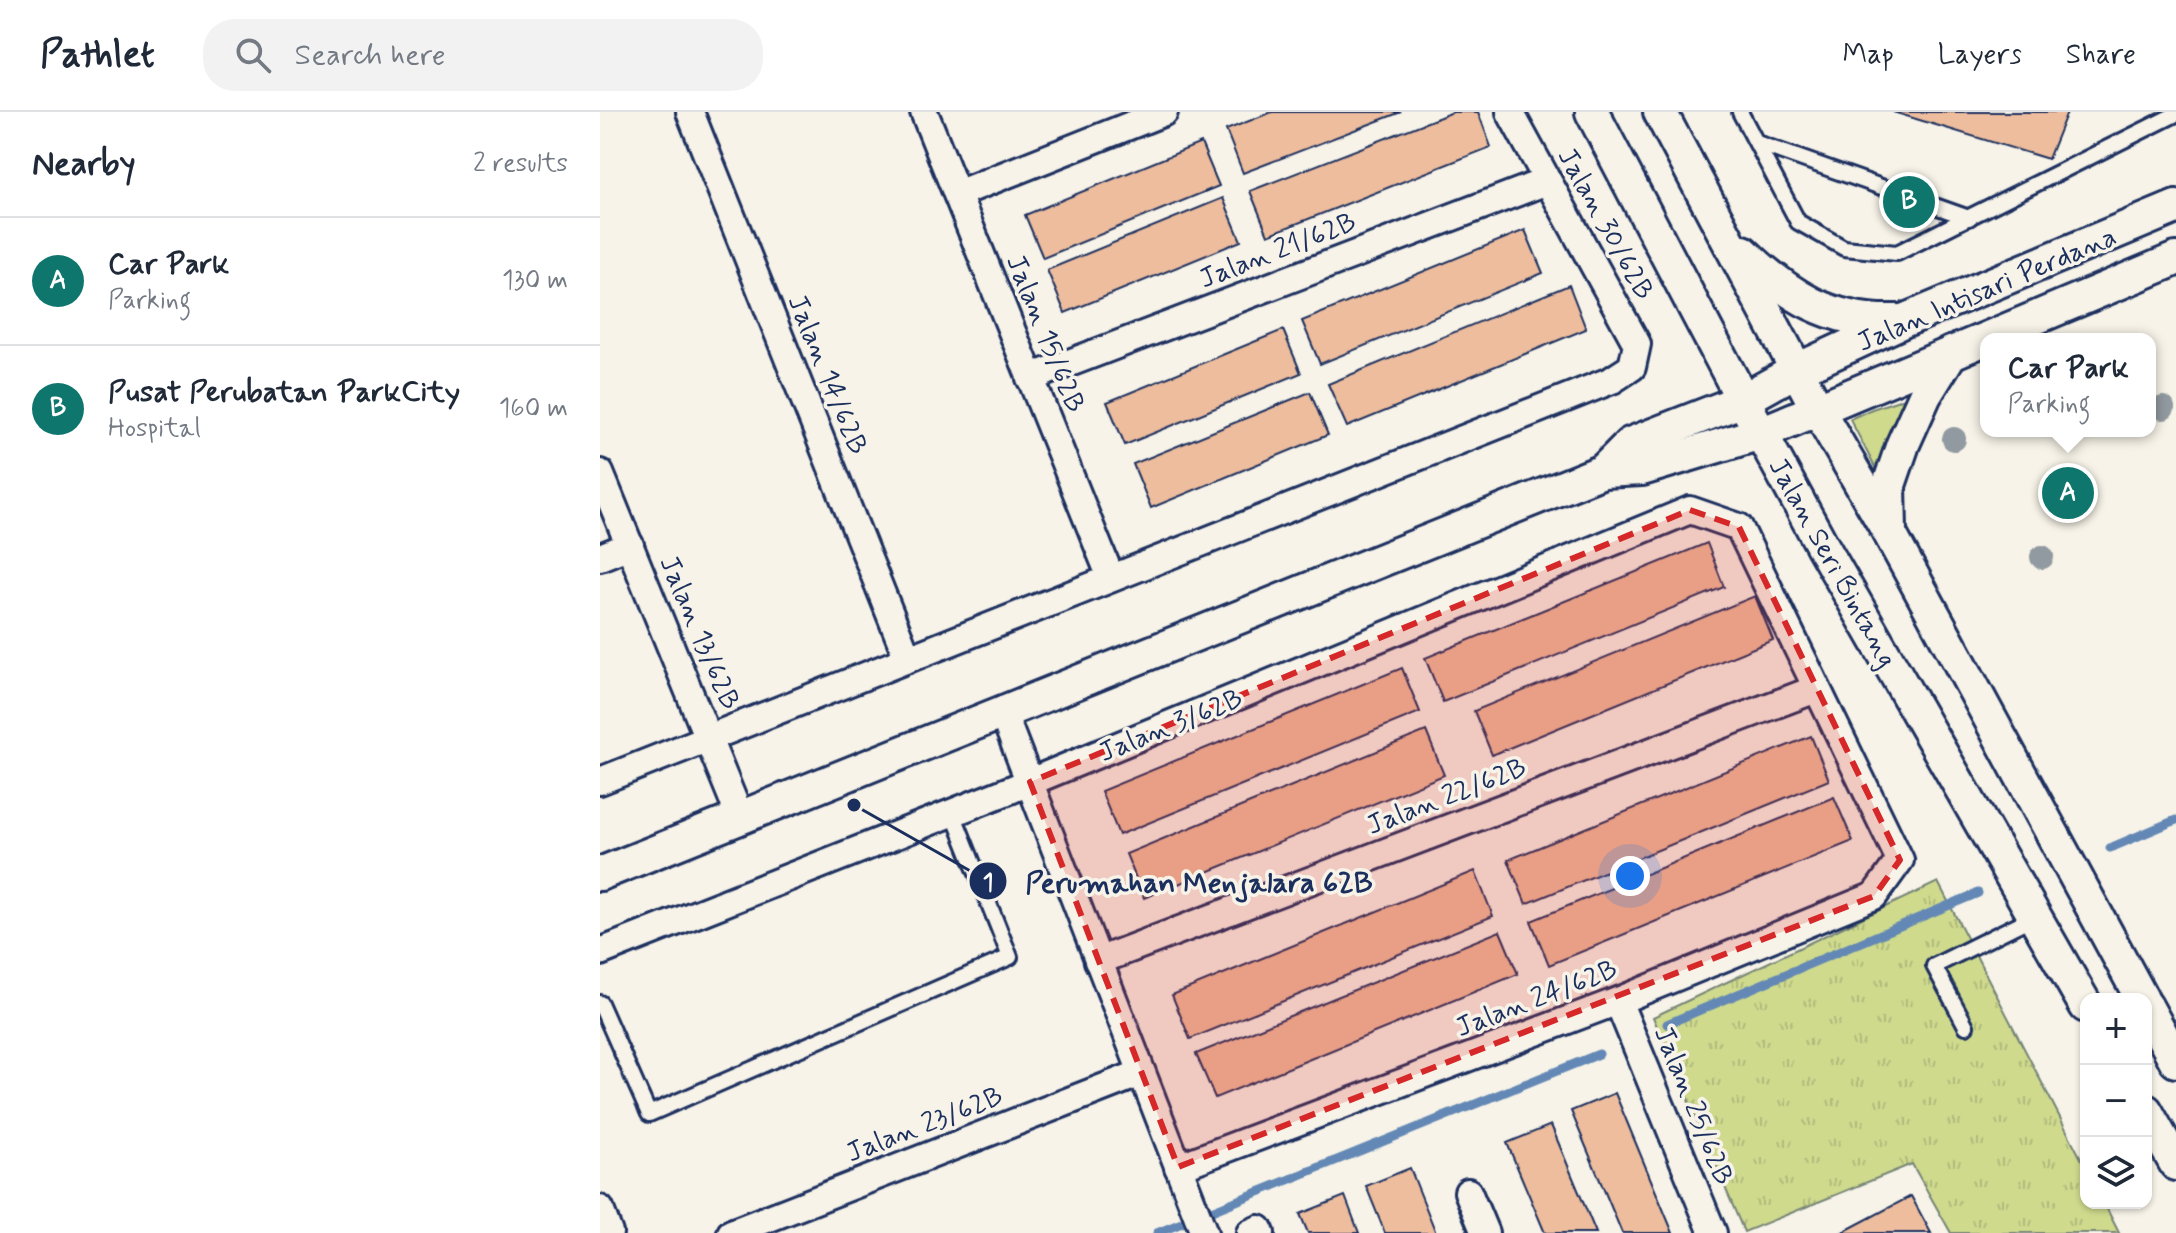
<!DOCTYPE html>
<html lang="en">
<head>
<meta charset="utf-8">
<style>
	body { margin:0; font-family:Mynerve,sans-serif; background:#f2f2f3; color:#1f2937 }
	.controls { position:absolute; right:24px; bottom:24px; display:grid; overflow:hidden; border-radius:16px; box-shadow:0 2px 6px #0004 }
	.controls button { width:72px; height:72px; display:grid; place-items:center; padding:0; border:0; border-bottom:2px solid #e0e1e3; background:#fff; color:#1f2937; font:40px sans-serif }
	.you { position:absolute; left:1030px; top:764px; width:28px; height:28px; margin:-20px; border:6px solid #fff; border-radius:50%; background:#1a73e8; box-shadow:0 0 0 12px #1a73e833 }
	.badge { display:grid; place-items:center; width:52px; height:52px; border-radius:50%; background:#0f766e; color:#fff; font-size:26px; font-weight:700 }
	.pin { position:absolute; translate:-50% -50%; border:4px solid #fff; box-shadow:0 2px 8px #0006 }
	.popup { position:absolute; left:1380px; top:221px; width:176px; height:104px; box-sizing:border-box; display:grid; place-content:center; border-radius:16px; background:#fff; filter:drop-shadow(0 2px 6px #0005); font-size:26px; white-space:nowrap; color:#747a83 }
	.popup b { font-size:30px; color:#1f2937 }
	.popup::after { content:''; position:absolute; left:50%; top:100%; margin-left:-16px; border:16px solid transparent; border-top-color:#fff }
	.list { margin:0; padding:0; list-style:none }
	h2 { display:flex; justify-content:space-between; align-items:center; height:104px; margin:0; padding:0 32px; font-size:34px }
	h2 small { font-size:26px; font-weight:400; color:#747a83 }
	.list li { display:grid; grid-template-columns:52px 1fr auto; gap:24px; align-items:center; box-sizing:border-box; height:128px; padding:0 32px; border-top:2px solid #e0e1e3 }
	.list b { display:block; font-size:30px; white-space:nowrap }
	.list p { margin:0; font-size:26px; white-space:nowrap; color:#747a83 }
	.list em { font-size:26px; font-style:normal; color:#747a83 }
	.icon { flex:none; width:44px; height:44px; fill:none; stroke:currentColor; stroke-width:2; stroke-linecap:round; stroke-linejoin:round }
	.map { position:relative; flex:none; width:1576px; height:1121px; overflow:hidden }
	header { display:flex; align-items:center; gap:48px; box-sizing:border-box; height:112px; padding:0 40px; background:#fff; border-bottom:2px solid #e0e1e3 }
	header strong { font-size:38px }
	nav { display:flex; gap:44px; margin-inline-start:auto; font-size:28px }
	.search { width:560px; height:72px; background:#f2f2f3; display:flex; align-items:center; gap:20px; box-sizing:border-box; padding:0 28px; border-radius:32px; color:#747a83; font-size:30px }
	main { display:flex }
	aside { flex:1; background:#fff }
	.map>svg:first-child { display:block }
	.green { fill:#cfda8d; stroke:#758476; stroke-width:2 }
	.park { fill:url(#park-tufts); stroke:#758476; stroke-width:2 }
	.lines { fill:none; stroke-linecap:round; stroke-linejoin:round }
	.stream { stroke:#6388b5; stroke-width:9 }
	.building { fill:#edbd9d; stroke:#1b2f5e; stroke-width:2 }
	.service-casing { stroke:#1b2f5e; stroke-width:20 }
	.minor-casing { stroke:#1b2f5e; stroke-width:32 }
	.tertiary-casing { stroke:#1b2f5e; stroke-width:38 }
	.service { stroke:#f7f3e8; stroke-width:14 }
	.minor { stroke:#f7f3e8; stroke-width:26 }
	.tertiary { stroke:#f7f3e8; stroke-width:32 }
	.tree { fill:#929aa1 }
	.marked { fill:#d62828; fill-opacity:0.2; stroke:#d62828; stroke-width:6; stroke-dasharray:16 10; stroke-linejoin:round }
	.labels { text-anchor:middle; stroke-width:7; stroke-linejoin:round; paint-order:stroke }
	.street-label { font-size:28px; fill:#1b2f5e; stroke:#f7f3e8 }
	.leader { fill:none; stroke:#1b2f5e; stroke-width:3 }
	.callout-dot { fill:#1b2f5e; stroke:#f7f3e8; stroke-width:3 }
	.mark-label { font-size:24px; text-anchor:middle; font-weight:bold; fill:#fff }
	.callout-label { font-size:30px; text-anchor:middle; font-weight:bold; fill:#1b2f5e; stroke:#f7f3e8; stroke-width:7; stroke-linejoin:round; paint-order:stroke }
</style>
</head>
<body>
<header>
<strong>Pathlet</strong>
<div class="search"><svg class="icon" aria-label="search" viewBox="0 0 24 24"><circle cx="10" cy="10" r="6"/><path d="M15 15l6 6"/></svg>Search here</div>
<nav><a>Map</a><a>Layers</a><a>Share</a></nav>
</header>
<main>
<aside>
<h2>Nearby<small>2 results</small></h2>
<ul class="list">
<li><span class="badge">A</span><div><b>Car Park</b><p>Parking</p></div><em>130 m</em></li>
<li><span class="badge">B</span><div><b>Pusat Perubatan ParkCity</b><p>Hospital</p></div><em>160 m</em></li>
</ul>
</aside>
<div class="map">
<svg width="1576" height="1121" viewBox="0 0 1576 1121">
	<defs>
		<pattern id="park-tufts" width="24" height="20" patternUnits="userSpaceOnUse" patternTransform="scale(2)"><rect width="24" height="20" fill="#cfda8d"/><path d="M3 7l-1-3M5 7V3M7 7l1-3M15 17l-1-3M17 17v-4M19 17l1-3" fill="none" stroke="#b1bb7c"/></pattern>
	</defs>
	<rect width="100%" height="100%" fill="#f7f3e8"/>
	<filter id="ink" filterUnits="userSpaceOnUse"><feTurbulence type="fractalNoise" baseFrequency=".0125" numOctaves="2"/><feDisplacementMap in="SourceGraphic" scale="16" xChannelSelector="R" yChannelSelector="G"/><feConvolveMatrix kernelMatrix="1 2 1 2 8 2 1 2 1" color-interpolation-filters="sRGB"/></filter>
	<g filter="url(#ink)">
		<polygon class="green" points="1323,280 1280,365 1250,307 1272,297"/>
		<polygon class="park" points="1338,770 1486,1056 1486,1091 1504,1091 1519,1121 1351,1121 1312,1052 1144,1120 1053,905"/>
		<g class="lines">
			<g class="stream">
				<polyline points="1510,736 1576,708"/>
				<polyline points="1067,912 1378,781"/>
				<polyline points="557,1121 999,942"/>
			</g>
		</g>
		<g class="building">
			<polygon points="672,0 801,0 643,61 626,18"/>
			<polygon points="853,0 878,0 891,35 668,123 650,79"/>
			<polygon points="1293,0 1467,0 1448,47"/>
			<polygon points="601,31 619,74 443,146 425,103"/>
			<polygon points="623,86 641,129 465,201 447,158"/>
			<polygon points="925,118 943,161 720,252 702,209"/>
			<polygon points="969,173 986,217 747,315 728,272"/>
			<polygon points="683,218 701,261 525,333 507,290"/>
			<polygon points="710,280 728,323 551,396 533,352"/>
			<polygon points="1107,431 1124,475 843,590 825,546"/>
			<polygon points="1155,484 1173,528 892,643 874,599"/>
			<polygon points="802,556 820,600 519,723 501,679"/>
			<polygon points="826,619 844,663 544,786 526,742"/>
			<polygon points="1211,624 1229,668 926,792 908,748"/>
			<polygon points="1234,685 1253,729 949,853 931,809"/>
			<polygon points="875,759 893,804 590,927 572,883"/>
			<polygon points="900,819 918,862 615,986 596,942"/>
			<polygon points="1015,981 1073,1121 1022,1121 971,999"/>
			<polygon points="951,1013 996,1121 945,1121 907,1031"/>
			<polygon points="810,1056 836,1121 785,1121 766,1074"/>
			<polygon points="745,1084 759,1121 708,1121 700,1102"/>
			<polygon points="1311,1084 1331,1121 1241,1121"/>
		</g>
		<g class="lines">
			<defs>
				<g id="service">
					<polyline points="1140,0 1198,110 1244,136 1297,141 1576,2"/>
					<polyline points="1157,31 1369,106"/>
					<polyline points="0,891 49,1002 410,845 353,701"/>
					<polyline points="1366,914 1334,854 1435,804"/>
				</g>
				<g id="minor">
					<polyline points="90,0 308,547"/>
					<polyline points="324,0 511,466"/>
					<polyline points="357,82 564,0"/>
					<polyline points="430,266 947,69"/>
					<polyline points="0,361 140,705"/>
					<polyline points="0,445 30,433"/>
					<polyline points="402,599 604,1121"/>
					<polyline points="0,669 1012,268 1032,255 1037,232 910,0"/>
					<polyline points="0,840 430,670 1090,398 1139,415 1300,748 1274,784 1018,889 578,1055"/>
					<polyline points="498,849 1216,577"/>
					<polyline points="1018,889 1113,1121"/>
					<polyline points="868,1080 885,1121"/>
					<polyline points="0,1097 9,1121"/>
					<polyline points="131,1121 541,961"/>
					<polyline points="650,1121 659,1117 661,1121"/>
				</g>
				<g id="tertiary">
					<polyline points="992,0 1143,288 1223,435 1486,894"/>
					<polyline points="1060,0 1218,298 1290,422 1542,887"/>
					<path d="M1143,140C1188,184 1231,211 1296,209"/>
					<polyline points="1003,359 1030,332 1143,288 1197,258 1303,209 1576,95"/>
					<polyline points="1290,419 1289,373 1303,332 1325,283 1351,241"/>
					<polyline points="0,762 1003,359 1042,357 1161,321 1576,147"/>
					<polyline points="1546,894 1576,949"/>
					<polyline points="1546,999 1576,1052"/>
				</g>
			</defs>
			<use href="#service" class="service-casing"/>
			<use href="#minor" class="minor-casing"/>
			<use href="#tertiary" class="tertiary-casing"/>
			<use href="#service" class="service"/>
			<use href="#minor" class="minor"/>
			<use href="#tertiary" class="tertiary"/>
		</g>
		<g class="tree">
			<circle cx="1563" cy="296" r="12"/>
			<circle cx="1354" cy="327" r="12"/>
			<circle cx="1442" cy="445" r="12"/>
		</g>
	</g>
	<path class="marked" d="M1090,398L1139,415L1300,748L1274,784L578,1055L430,670Z"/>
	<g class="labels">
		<g class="street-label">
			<text transform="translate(1007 111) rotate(61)" y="10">Jalan 30/62B</text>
			<text transform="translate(677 137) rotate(-21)" y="10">Jalan 21/62B</text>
			<text transform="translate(1386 176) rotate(-23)" y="10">Jalan Intisari Perdana</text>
			<text transform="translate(447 221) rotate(68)" y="10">Jalan 15/62B</text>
			<text transform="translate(229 262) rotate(68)" y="10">Jalan 14/62B</text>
			<text transform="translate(1234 450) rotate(61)" y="10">Jalan Seri Bintang</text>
			<text transform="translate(101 520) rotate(67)" y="10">Jalan 13/62B</text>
			<text transform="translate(570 612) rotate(-22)" y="10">Jalan 3/62B</text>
			<text transform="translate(846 683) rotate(-21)" y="10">Jalan 22/62B</text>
			<text transform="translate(936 885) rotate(-21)" y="10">Jalan 24/62B</text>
			<text transform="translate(1095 993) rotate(68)" y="10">Jalan 25/62B</text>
			<text transform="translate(324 1011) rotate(-21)" y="10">Jalan 23/62B</text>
		</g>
	</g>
	<path class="leader" d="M254 693L388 769"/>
	<g class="callout-dot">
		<circle cx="254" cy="693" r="8"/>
		<circle cx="388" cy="769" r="20"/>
	</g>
	<g class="mark-label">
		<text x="388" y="778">1</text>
	</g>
	<g class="callout-label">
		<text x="599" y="780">Perumahan Menjalara 62B</text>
	</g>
</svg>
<div class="controls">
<button>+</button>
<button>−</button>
<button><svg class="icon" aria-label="layers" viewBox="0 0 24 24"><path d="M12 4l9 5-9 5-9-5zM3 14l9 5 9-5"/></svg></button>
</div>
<div class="you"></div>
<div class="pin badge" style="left:1468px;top:381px">A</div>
<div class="popup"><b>Car Park</b>Parking</div>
<div class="pin badge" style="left:1309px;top:90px">B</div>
</div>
</main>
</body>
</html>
